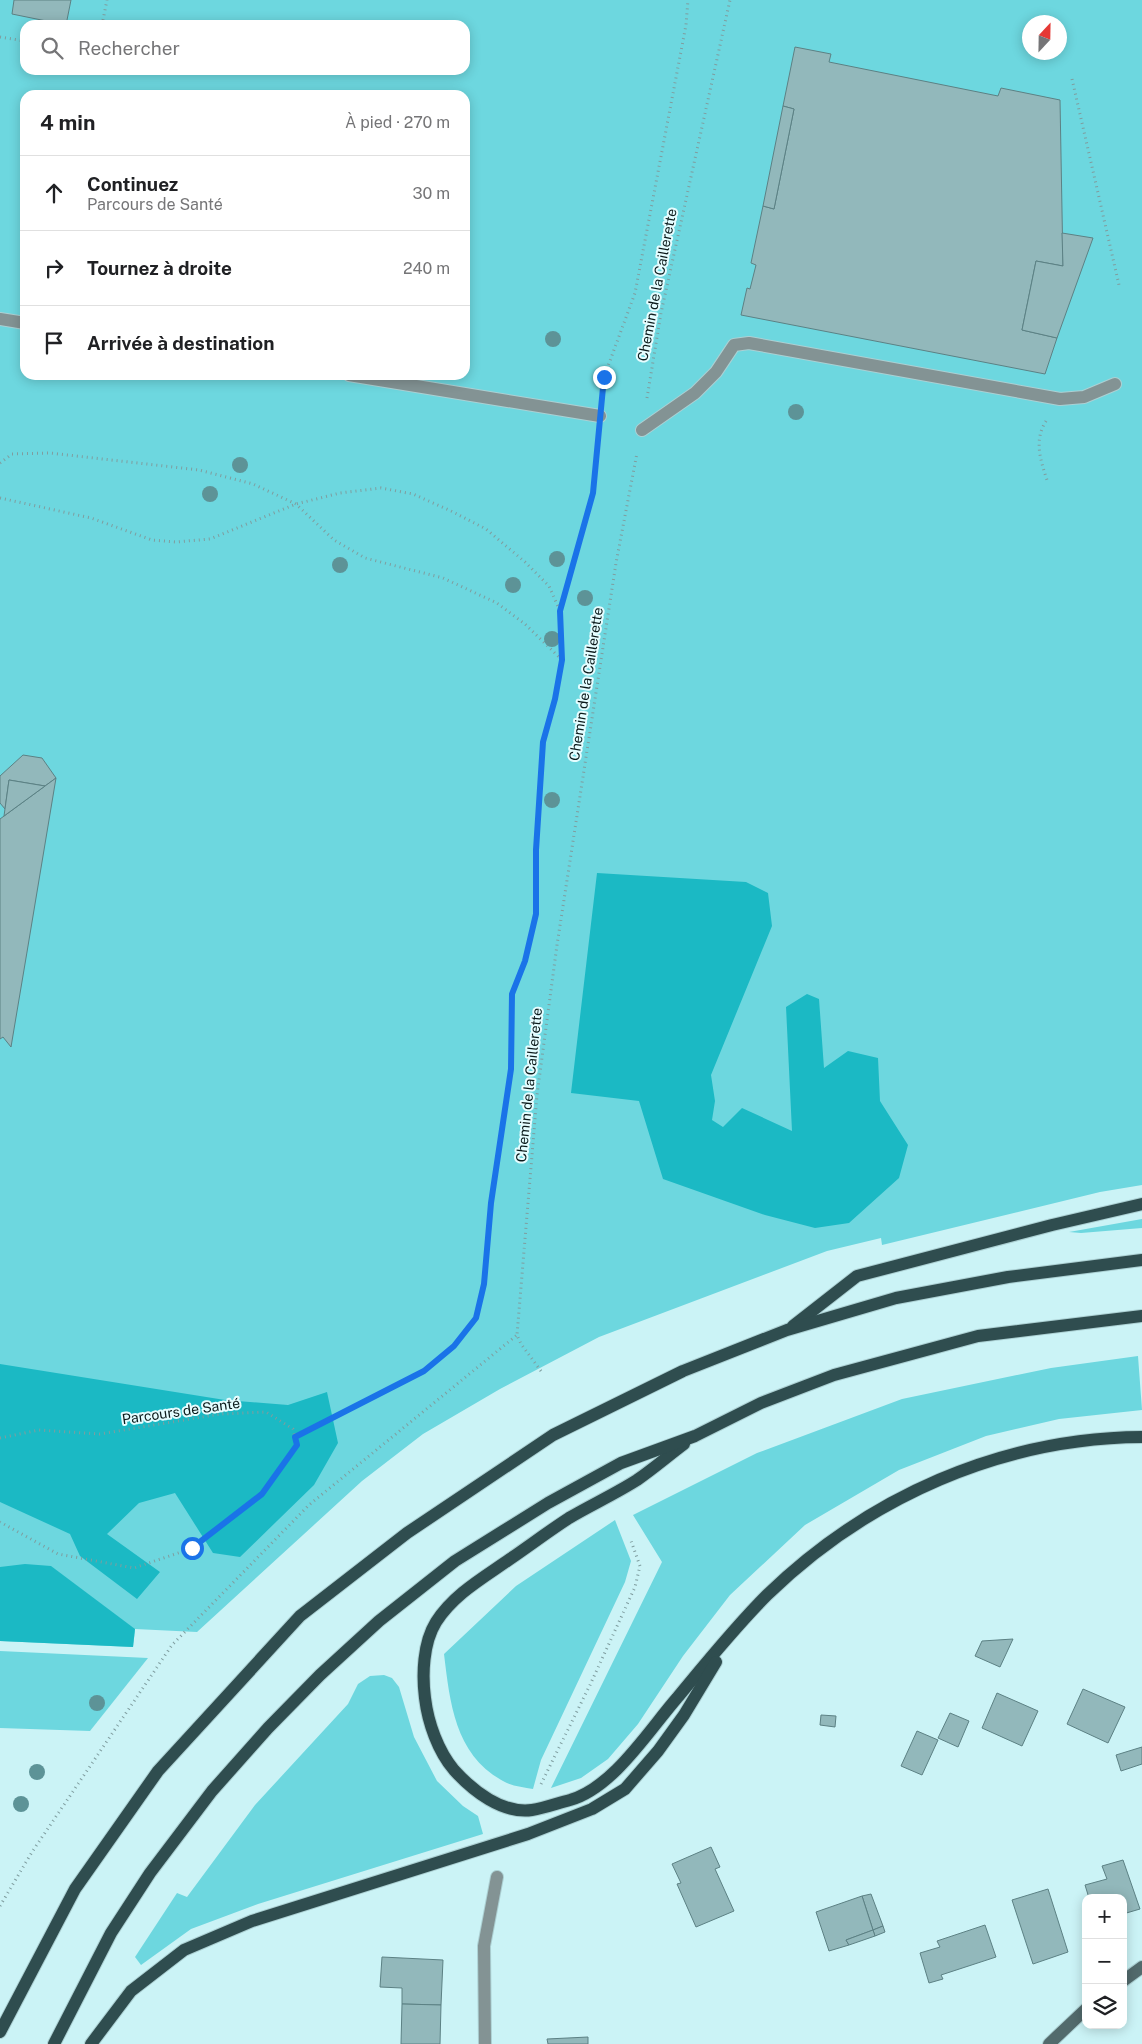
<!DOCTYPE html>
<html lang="fr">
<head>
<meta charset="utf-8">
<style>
	body { margin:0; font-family:"Public Sans",sans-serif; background:#f2f2f2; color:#202124 }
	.controls { position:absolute; right:15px; bottom:15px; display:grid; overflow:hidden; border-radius:10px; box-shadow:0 2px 12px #0003 }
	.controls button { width:45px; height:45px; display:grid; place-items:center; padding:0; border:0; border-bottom:1px solid #e0e0e0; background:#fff; color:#202124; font:25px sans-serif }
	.compass { position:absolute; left:1022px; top:15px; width:45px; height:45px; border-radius:50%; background:#fff; box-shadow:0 2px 12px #0003; rotate:22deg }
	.stop { position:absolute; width:15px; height:15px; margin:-11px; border:4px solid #1a73e8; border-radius:50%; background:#fff }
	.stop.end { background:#1a73e8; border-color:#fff; box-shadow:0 1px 5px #0008 }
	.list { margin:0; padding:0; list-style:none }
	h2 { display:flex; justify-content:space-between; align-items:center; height:65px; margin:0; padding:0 20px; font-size:21px }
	h2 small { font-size:16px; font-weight:400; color:#757577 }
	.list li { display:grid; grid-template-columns:32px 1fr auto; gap:15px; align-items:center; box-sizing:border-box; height:75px; padding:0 20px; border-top:1px solid #e0e0e0 }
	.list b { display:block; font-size:19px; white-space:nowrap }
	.list p { margin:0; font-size:16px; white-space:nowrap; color:#757577 }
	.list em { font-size:16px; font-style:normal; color:#757577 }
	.icon { flex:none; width:28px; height:28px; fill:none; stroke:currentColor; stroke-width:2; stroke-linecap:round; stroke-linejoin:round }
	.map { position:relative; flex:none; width:1142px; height:2044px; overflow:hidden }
	.search { position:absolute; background:#fff; box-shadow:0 2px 12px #0003; left:20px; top:20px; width:450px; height:55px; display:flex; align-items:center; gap:12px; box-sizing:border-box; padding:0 18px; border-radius:15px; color:#757577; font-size:19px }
	.panel { position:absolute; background:#fff; box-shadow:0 2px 12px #0003; left:20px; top:90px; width:450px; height:290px; border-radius:15px }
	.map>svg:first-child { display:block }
	.green { fill:#6dd7df; fill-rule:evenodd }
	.forest { fill:#1bb9c4 }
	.building { fill:#92b8bb; stroke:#5c8184 }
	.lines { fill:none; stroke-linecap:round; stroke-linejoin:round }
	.lane-casing { stroke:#acd0d3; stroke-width:14 }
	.street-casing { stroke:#acd0d3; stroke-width:14 }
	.secondary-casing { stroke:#acd0d3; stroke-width:14 }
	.primary-casing { stroke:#acd0d3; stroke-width:14 }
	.path { stroke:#7f9d9f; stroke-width:3; stroke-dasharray:1 4; stroke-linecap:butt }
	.lane { stroke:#839394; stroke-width:12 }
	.street { stroke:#839394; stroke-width:12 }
	.secondary { stroke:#526a6c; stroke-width:12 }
	.primary { stroke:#2f4d4f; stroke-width:12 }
	.tree { fill:#5d9397 }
	.route { stroke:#1a73e8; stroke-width:6 }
	.labels { text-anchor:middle; stroke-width:4; stroke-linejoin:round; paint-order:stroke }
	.street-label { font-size:14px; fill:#0b1a1b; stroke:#e5fdff }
</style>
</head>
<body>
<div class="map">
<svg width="1142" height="2044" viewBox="0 0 1142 2044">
	<rect width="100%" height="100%" fill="#cbf3f6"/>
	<g class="green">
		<path d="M0,0H1142V1185L1100,1192L882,1245L881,1238L827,1251L599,1337L500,1389L423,1434L362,1481L197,1632L135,1629L133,1647L0,1641ZM1030,22H1060V52H1030ZM25,25H465V70H25ZM25,95H465V375H25Z"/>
		<polygon points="1142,1219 1142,1228 1081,1233 1069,1232"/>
		<polygon points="1138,1356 1142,1410 1059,1419 986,1436 899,1470 805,1525 730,1595 683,1656 638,1724 608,1759 581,1778 551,1788 662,1562 633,1515 757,1453 902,1399 1051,1368"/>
		<path d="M615,1520L631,1561L625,1582L541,1760L533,1789C523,1787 511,1786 503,1781C455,1755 450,1703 444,1654L516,1586Z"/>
		<polygon points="0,1651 148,1658 90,1731 0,1728"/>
		<polygon points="384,1675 392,1678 399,1687 414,1737 437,1781 463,1806 478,1816 483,1834 258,1904 191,1929 141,1965 135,1957 177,1893 187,1897 255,1805 348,1704 358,1684 370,1676"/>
	</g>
	<g class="forest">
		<polygon points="597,873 746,882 768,893 772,926 711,1075 715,1101 712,1120 723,1127 742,1108 792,1131 786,1007 807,994 819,999 824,1068 848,1051 878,1058 880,1101 908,1145 899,1178 849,1223 815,1228 765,1215 663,1179 639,1101 571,1093"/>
		<polygon points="0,1364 225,1400 288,1405 327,1392 338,1443 314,1485 240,1557 213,1553 175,1493 139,1503 107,1534 160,1572 137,1599 80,1556 70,1534 0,1502"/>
		<polygon points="25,1564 51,1566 135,1629 133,1647 0,1641 0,1567"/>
	</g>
	<g class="building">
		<polygon points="14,0 71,0 66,25 12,14"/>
		<polygon points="795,47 831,54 829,62 998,96 1001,88 1060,100 1063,266 1036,261 1022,330 1057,338 1045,374 741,315 747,288 750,289 756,265 751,263 763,206 774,209 794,109 783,106"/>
		<polygon points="783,106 794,109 774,209 763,206"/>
		<polygon points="1062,233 1093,238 1057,338 1022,330 1036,261 1063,266"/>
		<polygon points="23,755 42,758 56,778 45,786 9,780 5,809 0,803 0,776"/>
		<polygon points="56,778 27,952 11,1047 3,1037 0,1039 0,819"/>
		<polygon points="9,780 45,786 4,816"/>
		<polygon points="1013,1639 1000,1667 975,1656 982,1641"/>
		<polygon points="1083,1689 1125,1707 1108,1743 1067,1724"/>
		<polygon points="997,1693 1038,1711 1022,1746 982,1728"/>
		<polygon points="950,1713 969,1721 958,1747 938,1738"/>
		<polygon points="821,1715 836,1716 835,1727 820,1725"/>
		<polygon points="917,1731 938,1740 922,1775 901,1766"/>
		<polygon points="1142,1747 1142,1764 1121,1771 1116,1755"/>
		<polygon points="711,1847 720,1867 715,1869 734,1911 696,1927 677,1884 681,1883 672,1864"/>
		<polygon points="1123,1860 1140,1909 1123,1914 1123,1898 1089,1898 1085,1885 1107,1879 1102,1866"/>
		<polygon points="1048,1889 1068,1952 1033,1964 1012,1900"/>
		<polygon points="871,1894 883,1926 873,1930 862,1896"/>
		<polygon points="862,1896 873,1930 846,1940 849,1945 829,1951 816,1912"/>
		<polygon points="985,1925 996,1957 941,1975 943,1979 929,1983 920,1953 940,1947 937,1941"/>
		<polygon points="883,1926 885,1932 875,1936 873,1930"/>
		<polygon points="873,1930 875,1936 849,1945 846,1940"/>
		<polygon points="382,1957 443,1960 441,2005 402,2004 402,1988 380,1987"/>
		<polygon points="402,2004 441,2005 440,2044 401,2044"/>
		<polygon points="588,2037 588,2044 548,2044 547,2039"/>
	</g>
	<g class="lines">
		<defs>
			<g id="lane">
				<polyline points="0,319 25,323"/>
				<polyline points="349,375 600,416"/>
				<polyline points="642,430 695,393 716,372 734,345 749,343 1060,399 1084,397 1115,384"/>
			</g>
			<polyline id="street" points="485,2044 484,1946 497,1877"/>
			<g id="secondary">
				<polyline points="1123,1981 1142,1967"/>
				<polyline points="1049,2044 1086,2009"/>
			</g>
			<g id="primary">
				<polyline points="793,1326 857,1276 1052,1225 1142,1204"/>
				<path d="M684,1444C668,1456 653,1469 637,1480C615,1494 591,1505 569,1518C549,1531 529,1546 510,1559C483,1578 454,1594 436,1622C423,1643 422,1675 425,1698C428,1723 438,1751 454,1770C473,1791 502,1814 532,1810C545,1808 558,1803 570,1800C613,1788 649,1730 677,1698C706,1663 735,1627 767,1595C868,1497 1001,1438 1142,1437"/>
				<polyline points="0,2032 75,1889 158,1771 300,1616 407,1533 553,1435 683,1371 787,1330 896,1298 1008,1277 1142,1260"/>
				<polyline points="54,2044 111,1933 150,1873 212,1791 268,1728 320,1675 379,1621 455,1561 548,1503 621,1463 695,1436 761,1403 834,1375 978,1336 1142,1316"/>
				<polyline points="91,2044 131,1991 184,1950 252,1921 528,1834 592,1809 625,1789 658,1751 684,1715 716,1662"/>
			</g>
		</defs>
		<use href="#lane" class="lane-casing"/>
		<use href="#street" class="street-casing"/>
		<use href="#secondary" class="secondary-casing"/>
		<use href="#primary" class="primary-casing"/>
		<g class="path">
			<polyline points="102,25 107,0"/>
			<polyline points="0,37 25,41"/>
			<polyline points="1072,79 1119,285"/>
			<polyline points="603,394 604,377 635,293 686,25 688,0"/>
			<polyline points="647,398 661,313 730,0"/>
			<path d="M1046,421C1034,440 1040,459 1047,480"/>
			<polyline points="0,463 12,454 50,453 199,470 253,484 296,504 334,540 365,558 443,578 497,603 525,624 561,659"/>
			<polyline points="0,498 91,518 152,540 176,542 210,539 296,504 340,493 381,488 413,494 451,511 486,529 525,562 549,586 560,611"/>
			<polyline points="541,1371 521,1344 517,1335 537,1095 557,945 616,563 637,453"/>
			<polyline points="295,1437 424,1371 453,1346 476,1318 484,1284 491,1203 511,1069 512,994 525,961 536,914 536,850 543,742 555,699 562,660 560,611 593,493 598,440"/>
			<polyline points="0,1438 39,1430 100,1434 220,1414 266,1412 293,1429 297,1445 262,1494 193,1548 134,1568 58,1554 0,1522"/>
			<polyline points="541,1784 590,1685 635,1587 640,1566 630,1538"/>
			<polyline points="0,1906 32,1852 172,1645 309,1505 517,1335"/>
		</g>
		<use href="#lane" class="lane"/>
		<use href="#street" class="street"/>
		<use href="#secondary" class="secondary"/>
		<use href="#primary" class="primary"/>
	</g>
	<g class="tree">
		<circle cx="553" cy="339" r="8"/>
		<circle cx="796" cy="412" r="8"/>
		<circle cx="240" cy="465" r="8"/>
		<circle cx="210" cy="494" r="8"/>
		<circle cx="557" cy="559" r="8"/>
		<circle cx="340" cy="565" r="8"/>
		<circle cx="513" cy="585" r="8"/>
		<circle cx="585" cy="598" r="8"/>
		<circle cx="552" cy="639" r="8"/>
		<circle cx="552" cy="800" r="8"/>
		<circle cx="97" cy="1703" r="8"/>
		<circle cx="37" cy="1772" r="8"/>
		<circle cx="21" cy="1804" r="8"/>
	</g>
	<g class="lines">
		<polyline class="route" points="192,1548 262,1494 297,1445 295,1437 424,1371 454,1346 476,1318 484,1284 491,1203 511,1069 512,994 525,961 536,914 536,850 543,742 555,699 562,660 560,611 593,493 604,377"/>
	</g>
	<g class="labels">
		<g class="street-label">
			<text transform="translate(657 285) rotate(-79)" y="5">Chemin de la Caillerette</text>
			<text transform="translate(586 684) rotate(-81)" y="5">Chemin de la Caillerette</text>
			<text transform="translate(529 1085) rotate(-84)" y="5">Chemin de la Caillerette</text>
			<text transform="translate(181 1411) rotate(-8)" y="5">Parcours de Santé</text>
		</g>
	</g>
</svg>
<div class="controls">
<button>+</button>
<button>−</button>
<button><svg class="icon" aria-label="layers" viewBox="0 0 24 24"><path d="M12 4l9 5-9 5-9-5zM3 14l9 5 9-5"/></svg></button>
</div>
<svg class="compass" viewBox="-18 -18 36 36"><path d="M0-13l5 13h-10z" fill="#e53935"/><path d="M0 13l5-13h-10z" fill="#757577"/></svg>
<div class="stop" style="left:192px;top:1548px"></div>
<div class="stop end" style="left:604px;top:377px"></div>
<div class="search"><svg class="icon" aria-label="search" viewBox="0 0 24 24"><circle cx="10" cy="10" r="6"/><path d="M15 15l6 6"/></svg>Rechercher</div>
<section class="panel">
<h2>4 min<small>À pied · 270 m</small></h2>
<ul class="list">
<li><svg class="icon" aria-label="ahead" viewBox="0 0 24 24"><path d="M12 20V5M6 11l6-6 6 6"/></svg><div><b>Continuez</b><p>Parcours de Santé</p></div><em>30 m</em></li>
<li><svg class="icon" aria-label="right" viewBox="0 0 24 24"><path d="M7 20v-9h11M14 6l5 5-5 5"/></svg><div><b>Tournez à droite</b></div><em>240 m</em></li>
<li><svg class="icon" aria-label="arrive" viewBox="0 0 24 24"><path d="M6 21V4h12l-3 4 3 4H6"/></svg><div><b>Arrivée à destination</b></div></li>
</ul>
</section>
</div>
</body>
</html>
